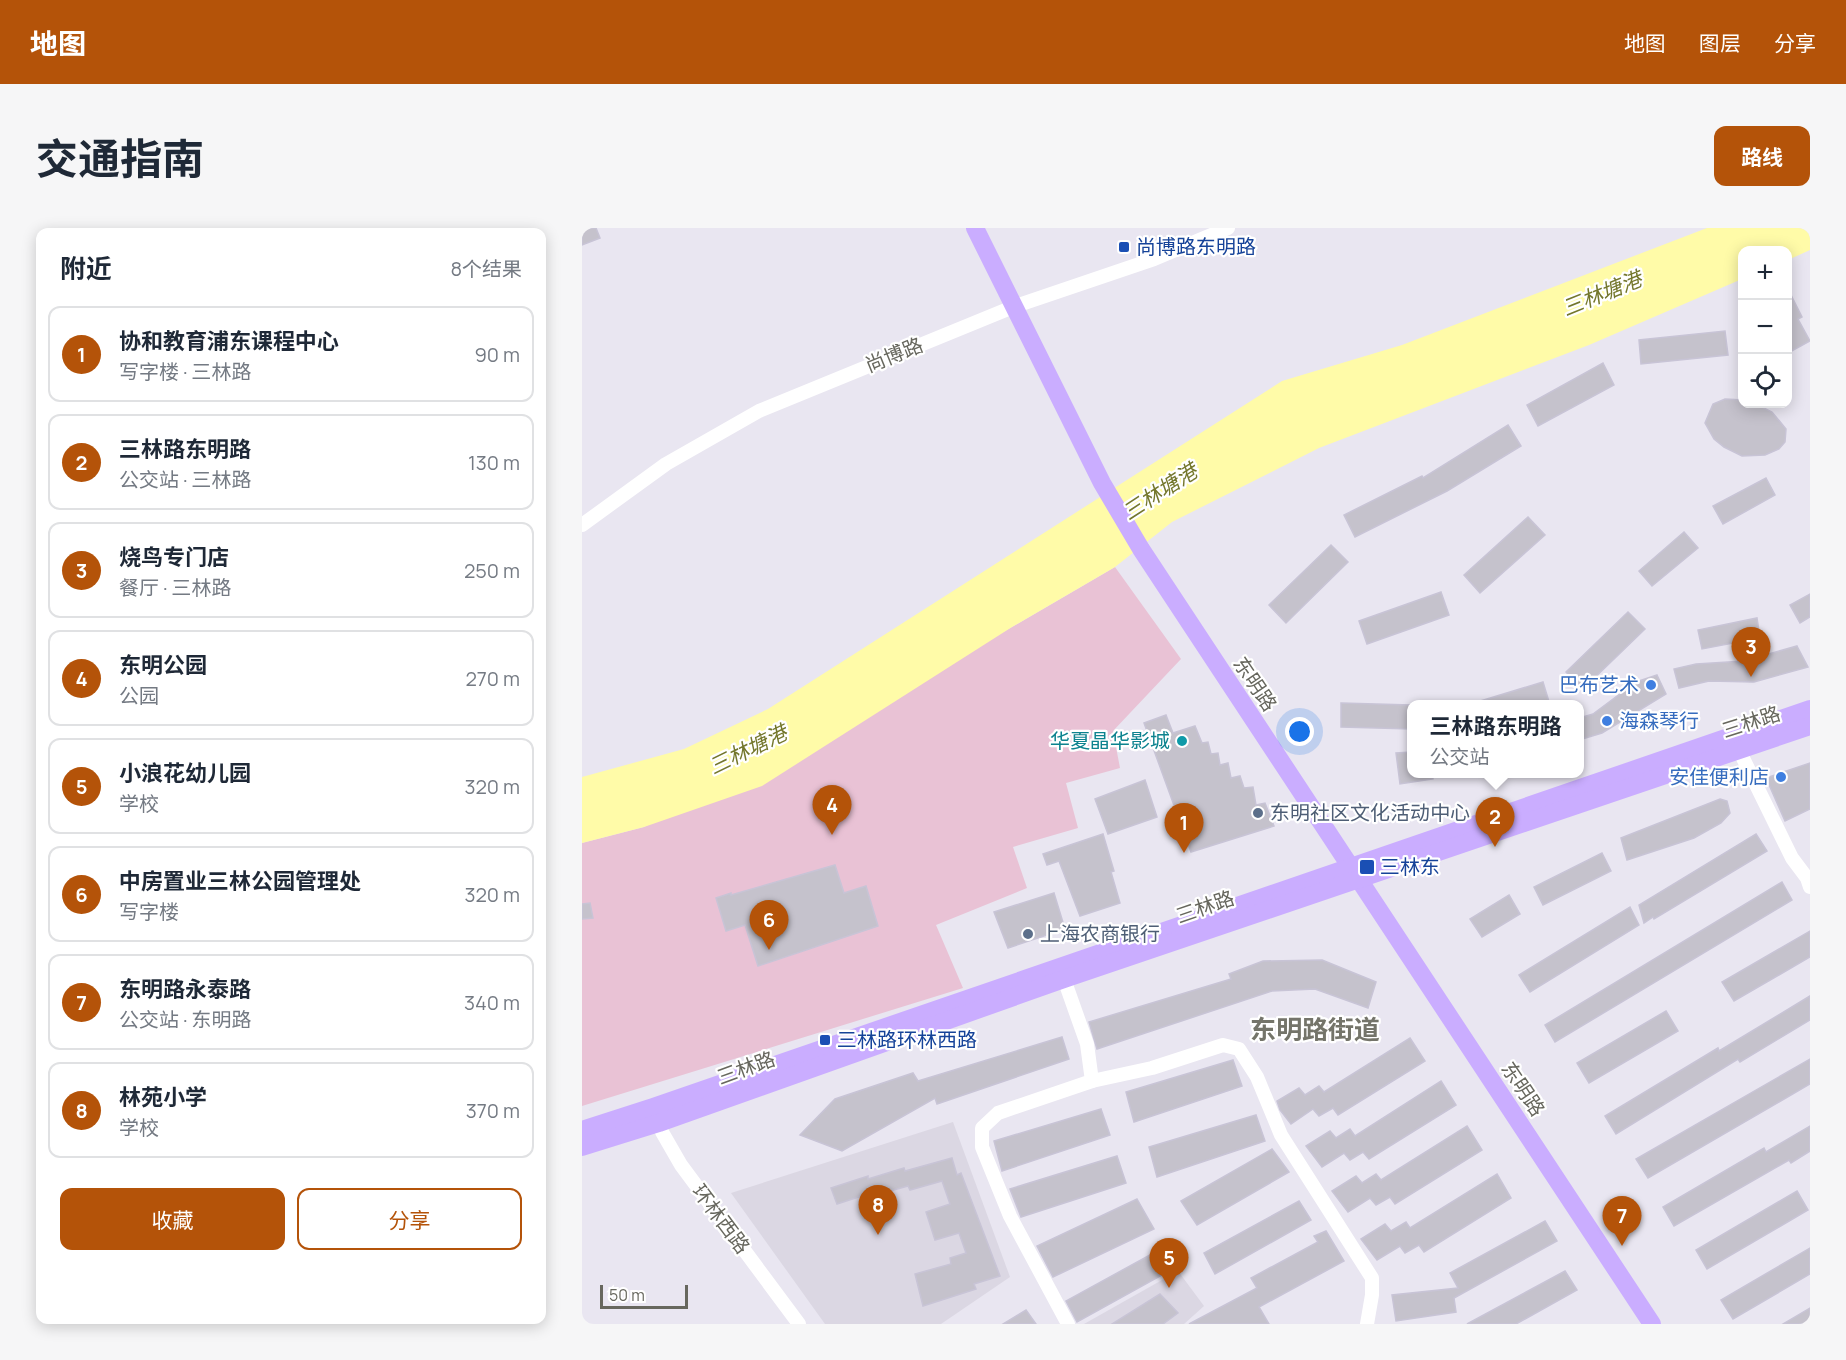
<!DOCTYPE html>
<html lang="zh">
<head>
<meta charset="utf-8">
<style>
	body { margin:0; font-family:Manrope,"Noto Sans SC",sans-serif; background:#f6f6f7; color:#1f2937 }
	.controls { position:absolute; right:18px; top:18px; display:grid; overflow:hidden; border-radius:12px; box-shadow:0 3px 15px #0003 }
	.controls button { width:54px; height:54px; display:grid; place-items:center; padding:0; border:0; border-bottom:2px solid #e0e1e3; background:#fff; color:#1f2937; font:30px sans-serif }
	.scale { position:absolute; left:18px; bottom:15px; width:88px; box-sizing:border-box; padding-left:6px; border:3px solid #67675e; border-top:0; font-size:16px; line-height:21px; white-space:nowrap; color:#67675e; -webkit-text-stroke:4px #fff; paint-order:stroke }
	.you { position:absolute; left:718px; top:504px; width:21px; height:21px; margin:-15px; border:4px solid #fff; border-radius:50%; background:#1a73e8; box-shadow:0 0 0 9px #1a73e833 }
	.badge { display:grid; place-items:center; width:39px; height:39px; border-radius:50%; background:#b45309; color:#fff; font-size:20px; font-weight:700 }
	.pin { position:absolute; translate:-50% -50px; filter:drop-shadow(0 2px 3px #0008) }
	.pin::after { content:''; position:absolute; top:32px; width:21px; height:18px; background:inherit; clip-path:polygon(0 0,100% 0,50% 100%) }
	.popup { position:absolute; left:825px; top:472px; width:177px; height:78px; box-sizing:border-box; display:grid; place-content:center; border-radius:12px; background:#fff; filter:drop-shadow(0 2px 4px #0005); font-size:20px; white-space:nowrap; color:#747a83 }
	.popup b { font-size:22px; color:#1f2937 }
	.popup::after { content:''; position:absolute; left:50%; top:100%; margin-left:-12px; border:12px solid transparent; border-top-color:#fff }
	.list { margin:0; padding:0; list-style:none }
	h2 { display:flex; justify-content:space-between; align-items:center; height:78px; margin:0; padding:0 24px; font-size:26px }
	h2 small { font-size:20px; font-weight:400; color:#747a83 }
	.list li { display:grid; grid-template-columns:39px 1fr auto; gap:18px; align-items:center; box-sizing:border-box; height:96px; margin:0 12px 12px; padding:0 12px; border:2px solid #e0e1e3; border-radius:12px }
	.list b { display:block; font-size:22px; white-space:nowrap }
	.list p { margin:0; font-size:20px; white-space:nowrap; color:#747a83 }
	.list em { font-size:20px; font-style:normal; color:#747a83 }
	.actions { display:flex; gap:12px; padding:18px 24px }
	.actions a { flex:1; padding:14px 0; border:2px solid #b45309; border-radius:12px; text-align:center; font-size:21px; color:#b45309 }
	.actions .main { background:#b45309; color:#fff }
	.icon { flex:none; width:33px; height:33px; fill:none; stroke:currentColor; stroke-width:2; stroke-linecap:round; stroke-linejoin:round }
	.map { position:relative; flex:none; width:1228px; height:1096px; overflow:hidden; border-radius:12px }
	header { display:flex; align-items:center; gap:36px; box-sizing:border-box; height:84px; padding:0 30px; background:#b45309; color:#fff }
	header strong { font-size:28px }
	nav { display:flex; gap:33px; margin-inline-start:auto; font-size:21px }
	.intro { display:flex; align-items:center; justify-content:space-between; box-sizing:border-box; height:144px; padding:0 36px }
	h1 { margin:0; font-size:42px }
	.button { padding:15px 27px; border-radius:12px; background:#b45309; color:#fff; font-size:21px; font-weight:700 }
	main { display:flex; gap:36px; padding:0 36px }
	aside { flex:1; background:#fff; border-radius:12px; box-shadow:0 3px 15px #0003 }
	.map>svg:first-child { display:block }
	.education { fill:#dbd7e3 }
	.green { fill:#e9c2d5 }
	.water { fill:#fffba8 }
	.building { fill:#c5c2cc; stroke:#c8c4d6; stroke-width:1.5 }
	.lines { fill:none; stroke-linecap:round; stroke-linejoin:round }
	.minor { stroke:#fff; stroke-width:14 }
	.major { stroke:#caadff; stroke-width:18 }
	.transit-dot { fill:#1a4fb4; stroke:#fff; stroke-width:2 }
	.shop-dot { fill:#3f7fe0; stroke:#fff; stroke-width:2 }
	.culture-dot { fill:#0f9aa8; stroke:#fff; stroke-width:2 }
	.service-dot { fill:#5c6f8a; stroke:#fff; stroke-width:2 }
	.labels { text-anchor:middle; stroke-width:4.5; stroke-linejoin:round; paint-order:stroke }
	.transit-label { font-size:20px; fill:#164399; stroke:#fff; text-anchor:start }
	.street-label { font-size:20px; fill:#67675e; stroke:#fff }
	.shop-label { font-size:20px; fill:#366cbe; stroke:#fff; text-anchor:end }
	.culture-label { font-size:20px; fill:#0d838f; stroke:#fff; text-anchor:end }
	.service-label { font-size:20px; fill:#4e5e75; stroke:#fff; text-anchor:start }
	.water-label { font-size:21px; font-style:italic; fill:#74772c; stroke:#fff }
	.district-label { font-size:26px; font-weight:bold; fill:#74746a; stroke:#fff }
</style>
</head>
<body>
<header>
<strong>地图</strong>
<nav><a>地图</a><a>图层</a><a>分享</a></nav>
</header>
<div class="intro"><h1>交通指南</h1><a class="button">路线</a></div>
<main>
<aside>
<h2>附近<small>8个结果</small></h2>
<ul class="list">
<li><span class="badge">1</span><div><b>协和教育浦东课程中心</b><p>写字楼 · 三林路</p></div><em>90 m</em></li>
<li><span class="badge">2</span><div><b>三林路东明路</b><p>公交站 · 三林路</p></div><em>130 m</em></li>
<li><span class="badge">3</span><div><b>烧鸟专门店</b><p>餐厅 · 三林路</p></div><em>250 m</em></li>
<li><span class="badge">4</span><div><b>东明公园</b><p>公园</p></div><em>270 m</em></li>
<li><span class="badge">5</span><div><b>小浪花幼儿园</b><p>学校</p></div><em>320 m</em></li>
<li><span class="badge">6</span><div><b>中房置业三林公园管理处</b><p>写字楼</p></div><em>320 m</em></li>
<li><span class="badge">7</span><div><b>东明路永泰路</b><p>公交站 · 东明路</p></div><em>340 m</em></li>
<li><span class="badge">8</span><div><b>林苑小学</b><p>学校</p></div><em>370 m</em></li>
</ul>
<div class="actions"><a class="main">收藏</a><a>分享</a></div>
</aside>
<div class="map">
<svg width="1228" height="1096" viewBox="0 0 1228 1096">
	<rect width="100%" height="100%" fill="#e9e6f1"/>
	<g class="education">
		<polygon points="371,894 428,1049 359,1096 243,1096 149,965"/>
		<polygon points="596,1043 622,1078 602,1096 502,1096"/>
	</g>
	<polygon class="green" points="533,339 599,431 531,503 538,540 484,555 496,600 431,619 445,660 354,697 381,760 0,878 0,615 62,599 430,399"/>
	<polygon class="water" points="1125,0 1228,0 1228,22 1206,32 1206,22 1160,22 1160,51 1007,117 737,220 590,294 533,339 430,399 180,558 62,599 0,615 0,549 102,521 186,481 700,153 820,117"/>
	<g class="building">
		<polygon points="0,0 14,0 18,10 0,17"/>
		<polygon points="1206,61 1220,89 1216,91 1228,113 1206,125"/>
		<polygon points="1143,103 1146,127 1059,136 1057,112"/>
		<polygon points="1021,135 1032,157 956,198 945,177"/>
		<polygon points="1143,171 1161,172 1161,176 1174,176 1190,184 1204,201 1203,214 1197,221 1183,227 1160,228 1142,219 1132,211 1123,195 1131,176"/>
		<polygon points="926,197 939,218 865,263 773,309 762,287 840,248 841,250"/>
		<polygon points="1184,250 1193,267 1141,296 1131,278"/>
		<polygon points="946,289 963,307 898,365 882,347"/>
		<polygon points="1102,304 1116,320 1070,358 1057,343"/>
		<polygon points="749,317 766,334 704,395 687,377"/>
		<polygon points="859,364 867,387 785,416 777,393"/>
		<polygon points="1228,366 1228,389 1218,395 1208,377"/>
		<polygon points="1046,384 1063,401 1001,461 984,444"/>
		<polygon points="1175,390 1178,410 1120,421 1116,402"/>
		<polygon points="1215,418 1226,439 1172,454 1127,453 1097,460 1092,441 1114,436 1162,433"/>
		<polygon points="1075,447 1084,466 1020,505 997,512 997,490 1011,486 1054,454"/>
		<polygon points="961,454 968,477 896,477 895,474"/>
		<polygon points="759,475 829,477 829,501 759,499"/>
		<polygon points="584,487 591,505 613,498 620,515 626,514 629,526 636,525 638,537 646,535 649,550 658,548 662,560 671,559 674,577 683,575 692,598 609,624 562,495"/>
		<polygon points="829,524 829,546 850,546 851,551 818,556 814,525"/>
		<polygon points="1228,535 1228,581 1203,593 1184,550"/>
		<polygon points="563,552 575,589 526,606 513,571"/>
		<polygon points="1138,571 1145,573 1148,585 1139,595 1112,610 1045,632 1039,610"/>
		<polygon points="521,606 532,643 529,644 538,675 498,688 477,633 465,637 461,626"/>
		<polygon points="1174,606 1185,623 1072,691 1071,689 1062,695 1057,677"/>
		<polygon points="1020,625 1029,643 961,677 952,659"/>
		<polygon points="253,637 262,665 284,658 296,698 176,738 163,697 144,703 134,670 149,665 149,667"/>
		<polygon points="1200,654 1210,672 973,814 963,797"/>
		<polygon points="472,665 483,701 426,720 412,684"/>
		<polygon points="927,667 938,686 900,709 888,691"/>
		<polygon points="8,675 11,690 0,691 0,676"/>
		<polygon points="1048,679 1057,697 948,764 937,747"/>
		<polygon points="1228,703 1228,729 1152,773 1140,754"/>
		<polygon points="740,732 794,754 786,780 733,761 690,763 515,821 507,794 649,751 647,746 681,733"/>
		<polygon points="1228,768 1228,792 1158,834 1156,831 1034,906 1023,888 1136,820 1137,823"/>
		<polygon points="1084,783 1096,803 1007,855 995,835"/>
		<polygon points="480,809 487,831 355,876 353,870 260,923 218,907 253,871 331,845 336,853"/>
		<polygon points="828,810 843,833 756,887 751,880 737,888 731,881 709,896 698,882 695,873 717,860 723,867 737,858 742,864"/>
		<polygon points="1228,831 1228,856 1066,950 1054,931"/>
		<polygon points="651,832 660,858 552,894 544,864"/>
		<polygon points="859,853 874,877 787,931 781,924 768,932 762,925 740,939 724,918 748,903 754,910 768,901 773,908"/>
		<polygon points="519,881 528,907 420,943 412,913"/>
		<polygon points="674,887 683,913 575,949 567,919"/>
		<polygon points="885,898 900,922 813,976 808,969 794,977 788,970 766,984 750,963 774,948 780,955 794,946 799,952"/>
		<polygon points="1228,898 1228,923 1209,935 1207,932 1092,998 1081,979 1182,920 1184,924"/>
		<polygon points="690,921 707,944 615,997 599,973"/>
		<polygon points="535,928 544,955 439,989 428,961"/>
		<polygon points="370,930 375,947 379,945 418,1048 392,1056 394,1061 341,1078 333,1046 369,1036 368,1030 384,1025 377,1005 353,1012 344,984 368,976 360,953 328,962 326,958 294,967 292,964 255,976 249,960 286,948 286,951 322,940 323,943"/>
		<polygon points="915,946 929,970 842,1024 837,1017 823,1025 818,1018 795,1032 779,1011 803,996 809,1003 824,994 828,1000"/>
		<polygon points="1215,963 1226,982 1125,1041 1114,1022"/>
		<polygon points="555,971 572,1001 471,1049 455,1018"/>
		<polygon points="717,973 729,992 633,1046 622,1025"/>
		<polygon points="963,993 975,1013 872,1070 874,1084 814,1093 810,1067 876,1060 868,1045"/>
		<polygon points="744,1003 762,1033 677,1079 687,1096 607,1096 675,1060 669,1050 736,1014 732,1008"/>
		<polygon points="1228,1020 1228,1046 1151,1091 1139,1072"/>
		<polygon points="577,1022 589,1042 495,1094 484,1073"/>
		<polygon points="983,1043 995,1062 934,1096 885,1096"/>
		<polygon points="578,1066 596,1085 581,1096 530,1096"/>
		<polygon points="1228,1080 1228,1096 1201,1096"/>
		<polygon points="444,1082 454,1096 421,1096"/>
	</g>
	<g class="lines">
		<g class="minor">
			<polyline points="0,297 84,236 177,183 431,79 572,31 646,0"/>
			<polyline points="1157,522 1210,630 1225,650 1228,659"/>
			<polyline points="482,751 505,816 510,853 416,885 400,900 400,919 428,988 486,1096"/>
			<polyline points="510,853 570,840 641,817 657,821 675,849 699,907 790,1050 790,1067 785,1096"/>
			<polyline points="74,887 80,904 99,937 217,1096"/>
		</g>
		<g class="major">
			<polyline points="393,0 520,255 559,321 1070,1096"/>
			<polyline points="0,902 71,879 1228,481"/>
			<polyline points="0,919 77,895 482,751 1228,498"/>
		</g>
	</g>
	<g class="transit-dot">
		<rect x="536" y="13" width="12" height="12" rx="3"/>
		<rect x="777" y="631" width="16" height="16" rx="3"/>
		<rect x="237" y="806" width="12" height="12" rx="3"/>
	</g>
	<g class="shop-dot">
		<circle cx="1069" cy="457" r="6"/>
		<circle cx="1025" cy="493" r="6"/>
		<circle cx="1199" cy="549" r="6"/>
	</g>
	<circle class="culture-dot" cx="600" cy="513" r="6"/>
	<g class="service-dot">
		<circle cx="676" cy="585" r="6"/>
		<circle cx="446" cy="706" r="6"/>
	</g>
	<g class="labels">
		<g class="transit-label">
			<text x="554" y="26">尚博路东明路</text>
			<text x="798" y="646">三林东</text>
			<text x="255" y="819">三林路环林西路</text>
		</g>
		<g class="street-label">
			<text transform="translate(312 127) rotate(-22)" y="7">尚博路</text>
			<text transform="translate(673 456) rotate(56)" y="7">东明路</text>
			<text transform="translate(1169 494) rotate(-18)" y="7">三林路</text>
			<text transform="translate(623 679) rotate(-19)" y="7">三林路</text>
			<text transform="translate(164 840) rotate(-20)" y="7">三林路</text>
			<text transform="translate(941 861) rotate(56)" y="7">东明路</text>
			<text transform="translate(139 991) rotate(53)" y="7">环林西路</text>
		</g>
		<g class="shop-label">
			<text x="1057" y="464">巴布艺术</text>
			<text x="1037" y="500" text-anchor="start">海森琴行</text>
			<text x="1187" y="556">安佳便利店</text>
		</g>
		<g class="culture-label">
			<text x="588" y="520">华夏晶华影城</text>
		</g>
		<g class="service-label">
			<text x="688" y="592">东明社区文化活动中心</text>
			<text x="458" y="713">上海农商银行</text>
		</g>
		<g class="water-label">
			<text transform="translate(1020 66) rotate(-22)" y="7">三林塘港</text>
			<text transform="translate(578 264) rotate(-33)" y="7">三林塘港</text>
			<text transform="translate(166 522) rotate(-26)" y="7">三林塘港</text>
		</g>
		<g class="district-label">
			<text x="733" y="811">东明路街道</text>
		</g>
	</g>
</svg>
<div class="controls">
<button>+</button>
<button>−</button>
<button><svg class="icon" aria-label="locate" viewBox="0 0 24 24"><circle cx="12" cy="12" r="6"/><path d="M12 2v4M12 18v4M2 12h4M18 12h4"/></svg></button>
</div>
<div class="scale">50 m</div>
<div class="you"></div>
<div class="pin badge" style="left:602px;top:625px">1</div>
<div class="pin badge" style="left:913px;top:619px">2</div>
<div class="popup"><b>三林路东明路</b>公交站</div>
<div class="pin badge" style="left:1169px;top:449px">3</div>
<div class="pin badge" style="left:250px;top:607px">4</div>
<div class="pin badge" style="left:587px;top:1060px">5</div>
<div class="pin badge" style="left:187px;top:722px">6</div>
<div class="pin badge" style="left:1040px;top:1018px">7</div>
<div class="pin badge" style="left:296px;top:1007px">8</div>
</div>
</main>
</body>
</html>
